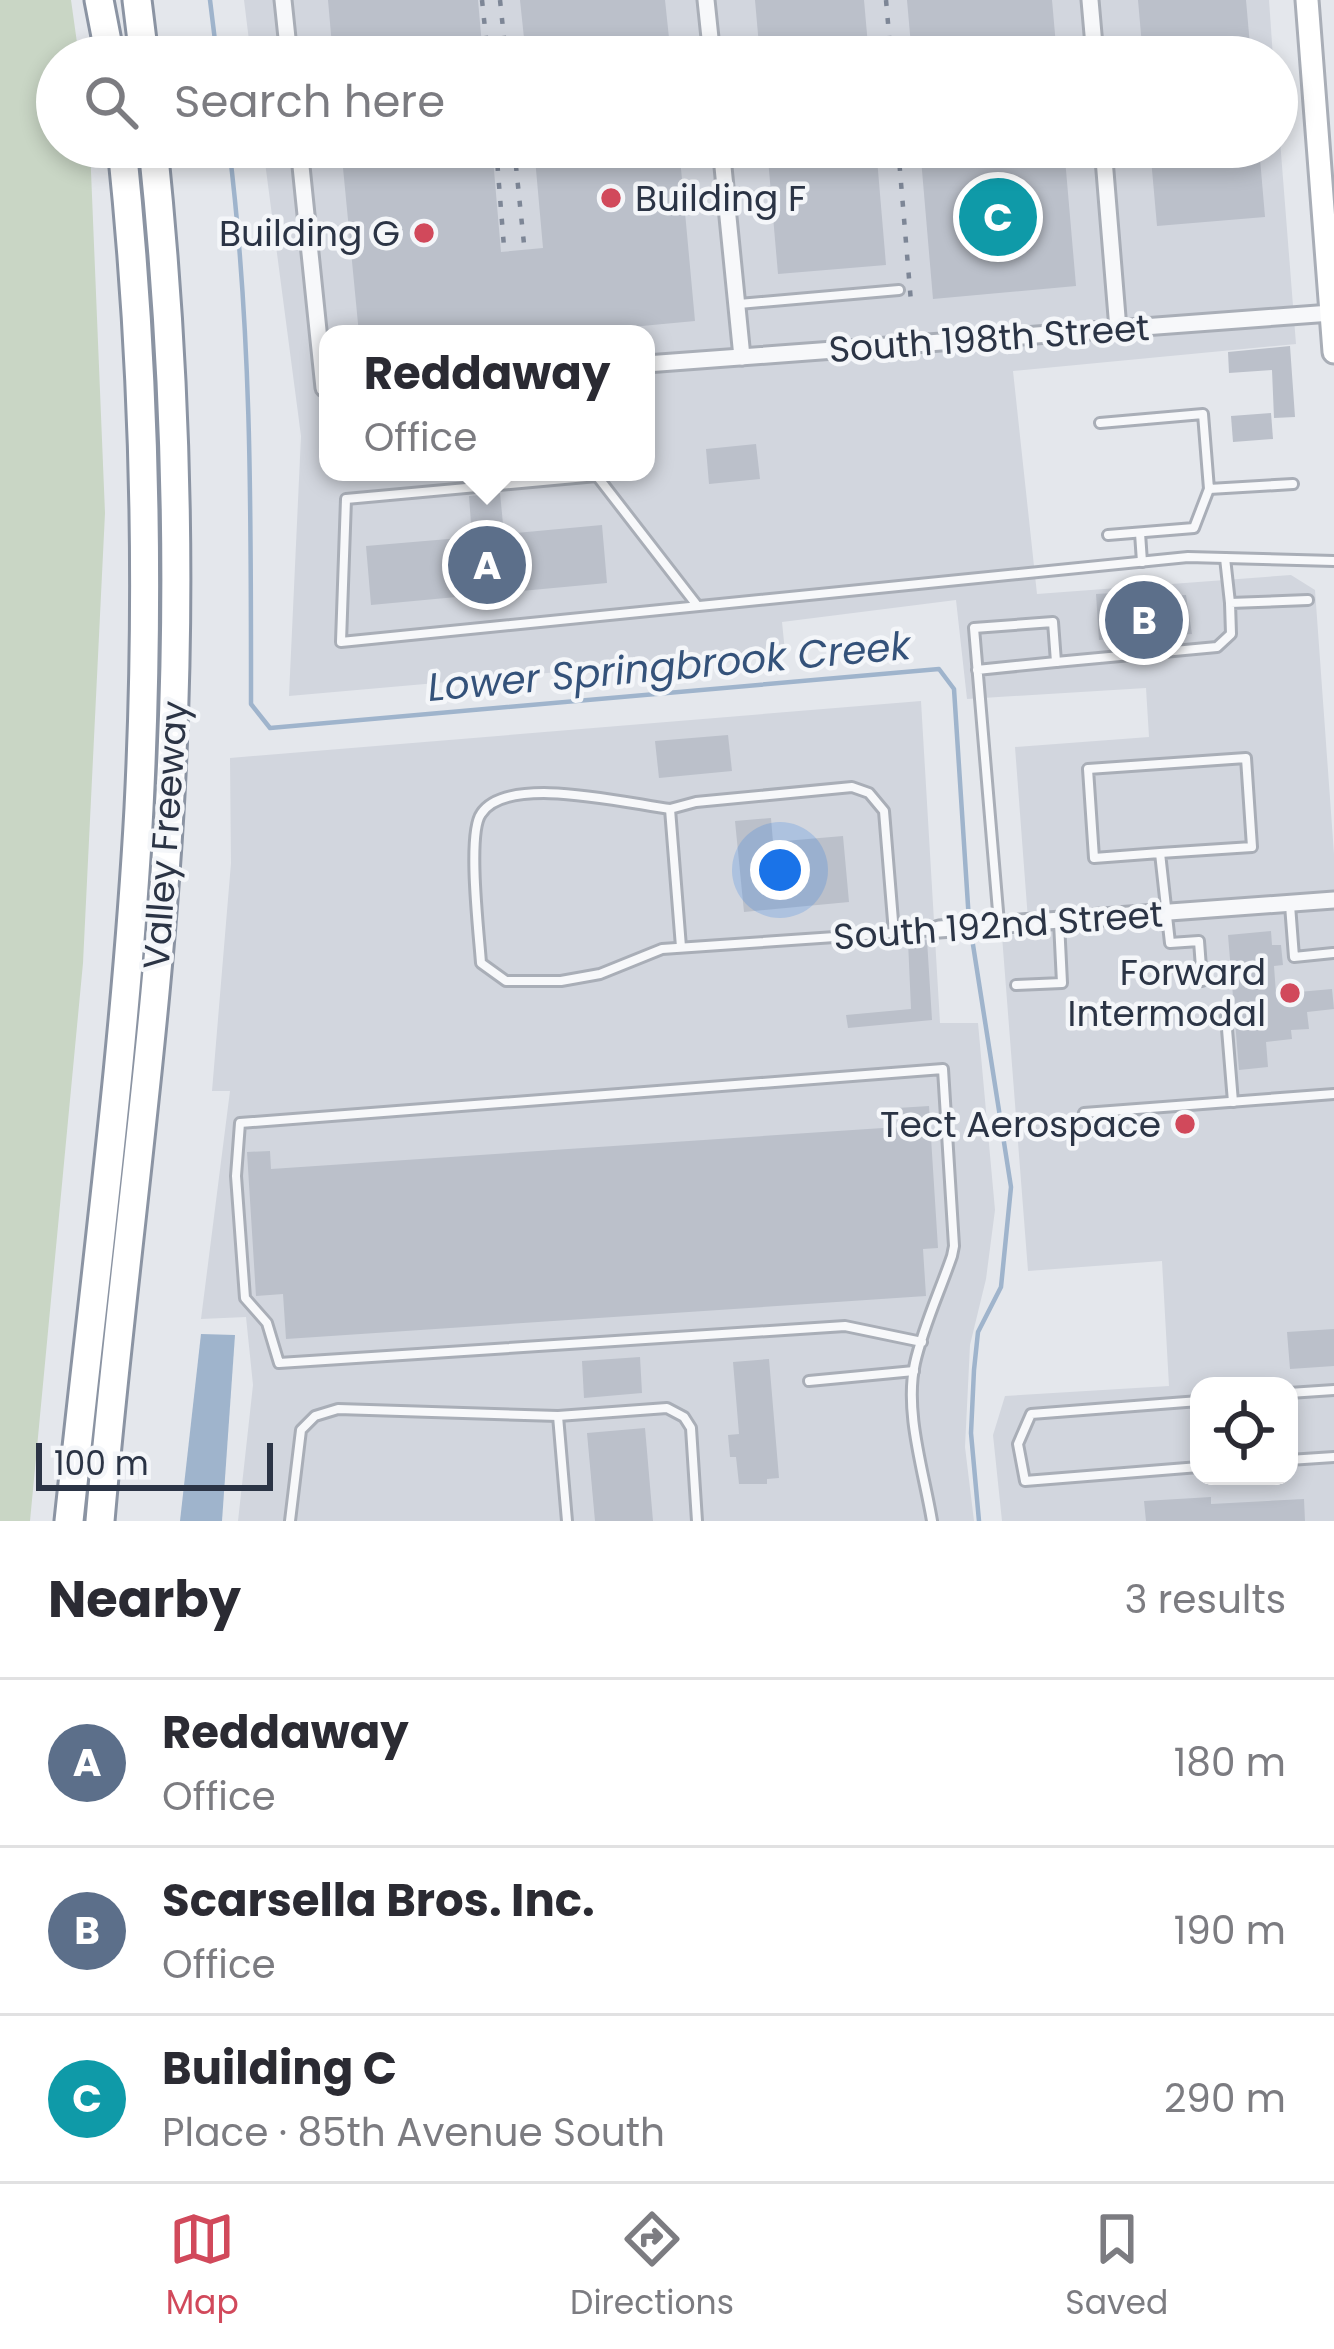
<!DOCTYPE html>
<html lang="en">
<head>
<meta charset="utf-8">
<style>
	body { margin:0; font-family:Poppins,sans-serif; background:#f7f7f7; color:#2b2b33 }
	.controls { position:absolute; right:36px; bottom:36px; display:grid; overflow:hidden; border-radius:24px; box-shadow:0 6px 18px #0003 }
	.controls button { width:108px; height:108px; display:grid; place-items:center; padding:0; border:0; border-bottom:3px solid #e1e1e2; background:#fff; color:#2b2b33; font:60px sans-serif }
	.scale { position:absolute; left:36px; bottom:30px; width:237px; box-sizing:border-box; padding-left:12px; border:6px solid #2b3445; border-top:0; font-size:33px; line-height:42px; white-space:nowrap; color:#2b3445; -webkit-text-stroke:9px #f4f6f9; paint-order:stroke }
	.you { position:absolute; left:780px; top:870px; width:42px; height:42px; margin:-30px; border:9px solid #fff; border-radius:50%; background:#1a73e8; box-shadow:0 0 0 18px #1a73e833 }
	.badge { display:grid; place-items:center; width:78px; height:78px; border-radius:50%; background:#d1495b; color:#fff; font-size:39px; font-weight:700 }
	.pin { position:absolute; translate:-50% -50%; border:6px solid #fff; box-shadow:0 3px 12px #0006 }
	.popup { position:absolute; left:319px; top:325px; width:336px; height:156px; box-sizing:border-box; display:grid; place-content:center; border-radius:24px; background:#fff; filter:drop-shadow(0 3px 9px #0005); font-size:39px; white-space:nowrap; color:#7c7c81 }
	.popup b { font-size:45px; color:#2b2b33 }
	.popup::after { content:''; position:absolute; left:50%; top:100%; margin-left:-24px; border:24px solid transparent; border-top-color:#fff }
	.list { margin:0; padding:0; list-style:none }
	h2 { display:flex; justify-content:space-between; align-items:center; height:156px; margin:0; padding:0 48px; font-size:51px }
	h2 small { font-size:39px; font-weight:400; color:#7c7c81 }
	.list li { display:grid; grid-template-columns:78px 1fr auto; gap:36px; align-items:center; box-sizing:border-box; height:168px; padding:0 48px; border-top:3px solid #e1e1e2 }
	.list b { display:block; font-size:45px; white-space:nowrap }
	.list p { margin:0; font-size:39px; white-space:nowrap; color:#7c7c81 }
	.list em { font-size:39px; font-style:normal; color:#7c7c81 }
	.icon { flex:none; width:66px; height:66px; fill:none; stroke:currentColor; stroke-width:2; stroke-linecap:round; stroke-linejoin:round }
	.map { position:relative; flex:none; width:1334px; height:1521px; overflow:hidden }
	.search { position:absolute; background:#fff; box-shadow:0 6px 18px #0003; left:36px; right:36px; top:36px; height:132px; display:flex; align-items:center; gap:30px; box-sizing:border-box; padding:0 42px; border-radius:66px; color:#7c7c81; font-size:45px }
	.sheet { height:660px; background:#fff }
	nav { display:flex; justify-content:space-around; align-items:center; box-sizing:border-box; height:168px; border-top:3px solid #e1e1e2; background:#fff; font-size:33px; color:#7c7c81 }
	nav a { display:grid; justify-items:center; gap:6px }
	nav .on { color:#d1495b }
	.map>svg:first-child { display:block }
	.built { fill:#d2d6de; fill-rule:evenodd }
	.green { fill:#c9d6c5 }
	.water { fill:#9fb4cc }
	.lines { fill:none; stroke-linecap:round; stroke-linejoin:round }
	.stream { stroke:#9fb4cc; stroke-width:4.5 }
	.building { fill:#bbc0ca }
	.lane-casing { stroke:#a9aeb7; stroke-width:14 }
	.street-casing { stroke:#a9aeb7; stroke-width:21 }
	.secondary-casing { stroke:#a9aeb7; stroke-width:27 }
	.highway-casing { stroke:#8b94a3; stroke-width:33 }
	.lane { stroke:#f7f8fa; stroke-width:8 }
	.street { stroke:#f7f8fa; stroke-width:15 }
	.secondary { stroke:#fff; stroke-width:21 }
	.highway { stroke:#fff; stroke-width:27 }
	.rail { stroke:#7d8696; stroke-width:4.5; stroke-dasharray:6 12; stroke-linecap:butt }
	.poi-dot { fill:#d1495b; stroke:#f4f6f9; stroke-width:4.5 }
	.labels { text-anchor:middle; stroke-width:9; stroke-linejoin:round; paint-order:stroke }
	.poi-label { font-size:36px; fill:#2b3445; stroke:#f4f6f9; text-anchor:end }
	.street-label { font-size:36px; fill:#2b3445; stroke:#f4f6f9 }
	.water-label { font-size:39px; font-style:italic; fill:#34527a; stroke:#f4f6f9 }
</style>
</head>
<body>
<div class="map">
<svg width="1334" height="1521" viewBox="0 0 1334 1521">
	<rect width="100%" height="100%" fill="#e4e7ec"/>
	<g class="built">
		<polygon points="244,0 1269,0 1273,57 251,57"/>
		<path d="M1277,102L1296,344L1013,371L1037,594L1291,575L1315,590L1334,854V1521H1002L993,1435L1005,1396L1169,1386L1162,1261L1028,1271L1002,936L1029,933L1015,747L1149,737L1146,688L967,699L956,600L782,622L785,652L289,696L301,436L263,147H1277ZM328,334H646V472H328ZM1199,1386H1289V1476H1199Z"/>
		<polygon points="921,701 940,1023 978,1023 995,1210 986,1279 970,1345 965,1447 974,1521 238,1521 253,1385 246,1317 201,1319 230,1091 212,1091 231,863 230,758"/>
	</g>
	<polygon class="green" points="0,0 71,0 79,57 57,57 57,147 90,147 105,513 83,963 30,1521 0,1521"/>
	<polygon class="water" points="201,1334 235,1335 222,1521 180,1521"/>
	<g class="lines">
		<g class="stream">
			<polyline points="210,0 217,57"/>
			<path d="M229,147C252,332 251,517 251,704L270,728L939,669L954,689L969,921"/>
			<polyline points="971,932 1011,1187 1001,1287 978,1332 974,1370 971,1433 979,1521"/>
		</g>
	</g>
	<g class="building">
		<polygon points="328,0 478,0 483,57 333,57"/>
		<polygon points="520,0 665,0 671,57 526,57"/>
		<polygon points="755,0 864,0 869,57 760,57"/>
		<polygon points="907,0 1052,0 1057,57 912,57"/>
		<polygon points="1138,0 1246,0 1251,57 1143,57"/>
		<polygon points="341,147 492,147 501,252 543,248 534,147 679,147 695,321 557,334 359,334"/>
		<polygon points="767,147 876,147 886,265 778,274"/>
		<polygon points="920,147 1064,147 1076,286 933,299"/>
		<polygon points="1150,147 1259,147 1265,217 1157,226"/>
		<polygon points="1290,346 1295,417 1274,418 1272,370 1229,373 1228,352"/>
		<polygon points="1271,413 1273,439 1233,442 1231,416"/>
		<polygon points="756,444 760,479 709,484 706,449"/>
		<polygon points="500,493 504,534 602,525 607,583 371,605 366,546 472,537 469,496"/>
		<polygon points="1167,590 1167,596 1186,595 1192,634 1099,640 1096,594"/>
		<polygon points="728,735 732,771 659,778 655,741"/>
		<polygon points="771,818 773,842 843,836 849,902 744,912 735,821"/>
		<polygon points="1271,931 1272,945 1281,945 1283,965 1274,966 1276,994 1332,989 1334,1009 1307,1012 1309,1029 1291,1030 1292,1039 1266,1042 1268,1067 1239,1070 1228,935"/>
		<polygon points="927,940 932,1020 848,1028 846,1015 911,1009 908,941"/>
		<polygon points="929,1106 938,1248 923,1249 926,1296 286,1339 283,1294 256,1296 247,1152 270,1151 271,1169 898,1127 897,1108"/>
		<polygon points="1334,1329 1334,1366 1290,1369 1287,1332"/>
		<polygon points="640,1357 642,1393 584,1398 582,1361"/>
		<polygon points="769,1359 779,1478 767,1479 767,1484 739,1484 736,1457 730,1457 728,1435 739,1434 733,1362"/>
		<polygon points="645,1428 653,1521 595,1521 587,1433"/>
		<polygon points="1211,1497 1211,1504 1304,1499 1305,1521 1146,1521 1144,1501"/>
	</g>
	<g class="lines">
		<defs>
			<g id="lane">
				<polyline points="739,304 899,290"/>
				<polyline points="1100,423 1203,414 1209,489 1293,484"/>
				<polyline points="1140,533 1142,562"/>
				<polyline points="1108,535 1194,528 1209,489"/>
				<polyline points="1225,558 1230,603"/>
				<polyline points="696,604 597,476 346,499 341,642 1188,557 1334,561"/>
				<polyline points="1056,662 1217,647 1231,634 1230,603 1308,600"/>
				<polyline points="977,670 1056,662 1053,622 974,628 999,923"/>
				<path d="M670,809C629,804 507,773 481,814C467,834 479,934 481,963L506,981H561L600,974L662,949L937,930"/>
				<polyline points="1160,853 1252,847 1246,758 1088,769 1094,858 1160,853 1170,943 1199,941 1202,981"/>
				<polyline points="1290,905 1294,957 1333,953"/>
				<polyline points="681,947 670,809 696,802 852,787 869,793 884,811 894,933"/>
				<polyline points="1016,985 1062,983 1059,922"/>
				<polyline points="1226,1017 1233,1102"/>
				<polyline points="1084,1113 1334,1094"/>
				<path d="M922,1342L845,1326L279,1363L267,1323L245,1298L236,1176L240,1123L943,1069L954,1246L952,1256C940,1291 923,1327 915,1363C904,1412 924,1472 932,1521"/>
				<polyline points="809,1381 914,1371"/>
				<polyline points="1289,1393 1334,1390"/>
				<polyline points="1199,1401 1031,1414 1018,1444 1025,1481 1199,1467"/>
				<polyline points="1289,1460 1334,1457"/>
				<polyline points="290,1521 301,1430 315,1416 338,1409 558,1416"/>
				<polyline points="567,1521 558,1416 667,1408 684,1417 691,1428 697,1521"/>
			</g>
			<g id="street">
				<polyline points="283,0 289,57"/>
				<polyline points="706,0 712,57"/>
				<polyline points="1090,0 1095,57"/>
				<polyline points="299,147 324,388 328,387"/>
				<polyline points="721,147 742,357"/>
				<polyline points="1103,147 1118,329"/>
				<polyline points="646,364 1331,313"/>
				<polyline points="939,929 1334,900"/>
			</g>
			<polyline id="secondary" points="1307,0 1334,352"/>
			<g id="highway">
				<polyline points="99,0 110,57"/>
				<polyline points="137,0 144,57"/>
				<path d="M69,1521C94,1284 126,1046 139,808C150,588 145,367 122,147"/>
				<path d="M100,1521C122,1265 161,1010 172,754C181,552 174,348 153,147"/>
			</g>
		</defs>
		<use href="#lane" class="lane-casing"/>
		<use href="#street" class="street-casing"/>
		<use href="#secondary" class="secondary-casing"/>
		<use href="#highway" class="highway-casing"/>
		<use href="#lane" class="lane"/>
		<use href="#street" class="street"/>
		<use href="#secondary" class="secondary"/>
		<use href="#highway" class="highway"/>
		<g class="rail">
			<polyline points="482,0 488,57"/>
			<polyline points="500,0 506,57"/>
			<polyline points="886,0 891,57"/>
			<polyline points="496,147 504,247"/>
			<polyline points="514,147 524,244"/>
			<polyline points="898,147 911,302"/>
		</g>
	</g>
	<g class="poi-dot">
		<circle cx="611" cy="198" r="12"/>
		<circle cx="424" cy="233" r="12"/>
		<circle cx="1290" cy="993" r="12"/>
		<circle cx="1185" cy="1124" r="12"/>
	</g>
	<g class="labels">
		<g class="poi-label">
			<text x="635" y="211" text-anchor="start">Building F</text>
			<text x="400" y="246">Building G</text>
			<text x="1266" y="985">Forward<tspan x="1266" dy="41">Intermodal</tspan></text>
			<text x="1161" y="1137">Tect Aerospace</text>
		</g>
		<g class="street-label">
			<text transform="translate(989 338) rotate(-4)" y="13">South 198th Street</text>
			<text transform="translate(165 835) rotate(-86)" y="13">Valley Freeway</text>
			<text transform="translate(998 925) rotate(-4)" y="13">South 192nd Street</text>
		</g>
		<g class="water-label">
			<text transform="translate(669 666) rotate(-5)" y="14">Lower Springbrook Creek</text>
		</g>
	</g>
</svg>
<div class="controls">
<button><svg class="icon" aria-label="locate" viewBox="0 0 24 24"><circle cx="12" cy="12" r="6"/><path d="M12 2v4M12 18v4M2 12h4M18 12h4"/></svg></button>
</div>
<div class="scale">100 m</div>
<div class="you"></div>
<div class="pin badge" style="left:487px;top:565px;background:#5c6f8a">A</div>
<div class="popup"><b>Reddaway</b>Office</div>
<div class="pin badge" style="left:1144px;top:620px;background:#5c6f8a">B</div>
<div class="pin badge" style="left:998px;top:217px;background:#0f9aa8">C</div>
<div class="search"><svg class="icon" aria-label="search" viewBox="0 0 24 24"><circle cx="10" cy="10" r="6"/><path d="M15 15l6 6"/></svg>Search here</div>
</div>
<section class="sheet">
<h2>Nearby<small>3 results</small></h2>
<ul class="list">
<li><span class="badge" style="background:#5c6f8a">A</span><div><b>Reddaway</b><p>Office</p></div><em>180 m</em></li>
<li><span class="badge" style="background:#5c6f8a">B</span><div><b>Scarsella Bros. Inc.</b><p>Office</p></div><em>190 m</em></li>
<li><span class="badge" style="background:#0f9aa8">C</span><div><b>Building C</b><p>Place · 85th Avenue South</p></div><em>290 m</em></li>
</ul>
</section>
<nav>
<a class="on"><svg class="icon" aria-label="map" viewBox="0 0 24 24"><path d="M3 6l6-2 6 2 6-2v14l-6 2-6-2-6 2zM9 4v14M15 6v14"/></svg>Map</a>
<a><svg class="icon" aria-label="directions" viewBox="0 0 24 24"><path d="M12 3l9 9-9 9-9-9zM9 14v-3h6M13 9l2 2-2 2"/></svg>Directions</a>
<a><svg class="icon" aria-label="saved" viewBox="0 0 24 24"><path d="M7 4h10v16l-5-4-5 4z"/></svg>Saved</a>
</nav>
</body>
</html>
